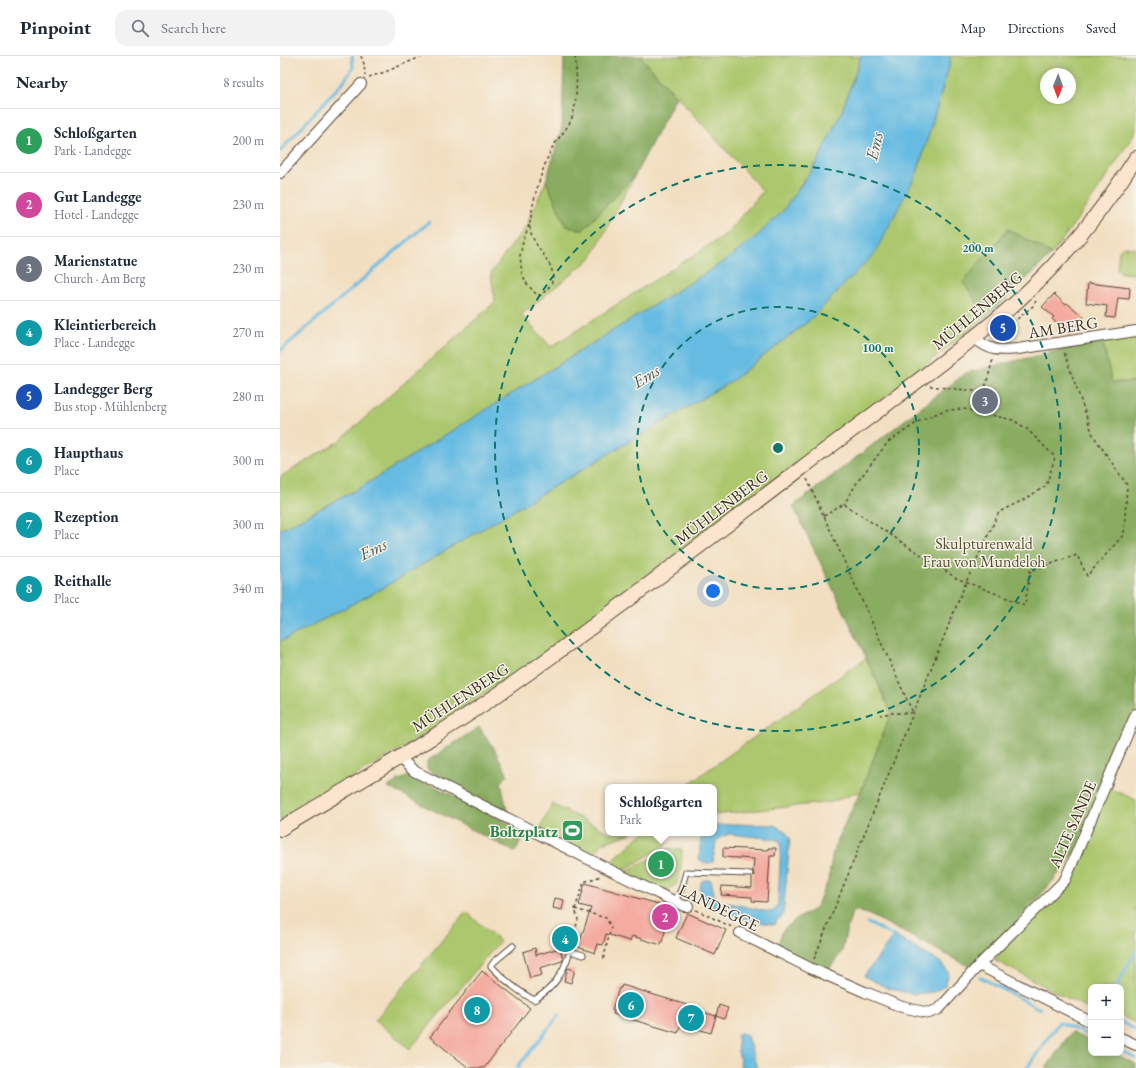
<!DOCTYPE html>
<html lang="en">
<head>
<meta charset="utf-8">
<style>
	body { margin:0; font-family:"EB Garamond",serif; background:#f2f2f3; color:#1f2937 }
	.controls { position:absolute; right:12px; bottom:12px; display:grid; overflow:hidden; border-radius:8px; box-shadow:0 2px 10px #0003 }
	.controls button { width:36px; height:36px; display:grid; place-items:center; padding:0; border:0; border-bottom:1px solid #e0e1e3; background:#fff; color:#1f2937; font:20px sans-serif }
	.compass { position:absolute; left:760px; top:12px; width:36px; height:36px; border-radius:50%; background:#fff; box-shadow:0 2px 10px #0003; rotate:181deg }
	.you { position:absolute; left:433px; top:535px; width:14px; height:14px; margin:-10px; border:3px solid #fff; border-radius:50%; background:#1a73e8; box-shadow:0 0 0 6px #1a73e833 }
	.badge { display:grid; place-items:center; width:26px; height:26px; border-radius:50%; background:#d93025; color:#fff; font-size:13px; font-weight:700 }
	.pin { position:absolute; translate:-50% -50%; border:2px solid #fff; box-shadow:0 1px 4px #0006 }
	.popup { position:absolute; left:325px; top:728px; width:112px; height:52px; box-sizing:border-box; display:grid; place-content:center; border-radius:8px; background:#fff; filter:drop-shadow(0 1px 3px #0005); font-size:13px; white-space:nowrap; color:#747a83 }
	.popup b { font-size:15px; color:#1f2937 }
	.popup::after { content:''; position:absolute; left:50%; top:100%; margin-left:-8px; border:8px solid transparent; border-top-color:#fff }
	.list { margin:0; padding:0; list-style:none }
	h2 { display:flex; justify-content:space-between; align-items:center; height:52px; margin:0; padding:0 16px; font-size:17px }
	h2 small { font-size:13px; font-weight:400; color:#747a83 }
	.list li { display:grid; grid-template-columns:26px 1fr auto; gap:12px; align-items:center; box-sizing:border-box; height:64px; padding:0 16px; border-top:1px solid #e0e1e3 }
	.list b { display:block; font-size:15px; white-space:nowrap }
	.list p { margin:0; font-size:13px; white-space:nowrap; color:#747a83 }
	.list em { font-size:13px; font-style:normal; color:#747a83 }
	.icon { flex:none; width:22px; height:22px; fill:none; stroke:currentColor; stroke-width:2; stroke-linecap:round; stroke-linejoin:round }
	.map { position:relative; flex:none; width:856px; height:1012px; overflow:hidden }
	header { display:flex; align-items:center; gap:24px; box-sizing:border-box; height:56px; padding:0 20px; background:#fff; border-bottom:1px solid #e0e1e3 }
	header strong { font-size:19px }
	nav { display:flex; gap:22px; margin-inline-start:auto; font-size:14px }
	.search { width:280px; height:36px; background:#f2f2f3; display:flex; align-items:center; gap:10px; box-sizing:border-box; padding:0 14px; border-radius:12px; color:#747a83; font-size:15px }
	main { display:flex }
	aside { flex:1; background:#fff }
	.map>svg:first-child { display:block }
	.green { fill:#acc76d; stroke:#747846; fill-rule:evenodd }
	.forest { fill:#89ac60; stroke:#626b3f }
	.water { fill:#66bbe2; stroke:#507280 }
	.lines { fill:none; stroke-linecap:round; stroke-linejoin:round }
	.stream { stroke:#66bbe2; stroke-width:3 }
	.building { fill:#f4aca0 }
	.lane-casing { stroke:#564536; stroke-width:7 }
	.street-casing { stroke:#564536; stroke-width:12 }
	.secondary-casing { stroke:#564536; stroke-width:16 }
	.path { stroke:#564536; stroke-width:1.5; stroke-dasharray:3 3; stroke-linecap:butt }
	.lane { stroke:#fff; stroke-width:5 }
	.street { stroke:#fff; stroke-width:10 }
	.secondary { stroke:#fbe5cf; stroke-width:14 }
	.ring { fill:none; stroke:#0f766e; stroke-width:2; stroke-dasharray:7 5 }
	.labels { text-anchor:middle; stroke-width:3; stroke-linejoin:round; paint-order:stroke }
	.street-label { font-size:16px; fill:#3b2a1e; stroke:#f7f3e8 }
	.park-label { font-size:16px; fill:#575132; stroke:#f7f3e8 }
	.leisure-label { font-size:16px; font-weight:bold; fill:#27864d; stroke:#f7f3e8; text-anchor:end }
	.water-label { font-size:17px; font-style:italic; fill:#485659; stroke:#f7f3e8 }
	.centre { fill:#0f766e; stroke:#f7f3e8; stroke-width:2 }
	.ring-label { font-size:12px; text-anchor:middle; font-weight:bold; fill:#0f766e; stroke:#f7f3e8; stroke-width:3; stroke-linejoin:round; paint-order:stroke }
</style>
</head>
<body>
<header>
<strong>Pinpoint</strong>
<div class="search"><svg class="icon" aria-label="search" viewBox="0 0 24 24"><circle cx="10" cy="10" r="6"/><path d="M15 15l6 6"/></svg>Search here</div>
<nav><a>Map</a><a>Directions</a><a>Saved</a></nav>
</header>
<main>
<aside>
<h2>Nearby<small>8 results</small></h2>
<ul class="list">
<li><span class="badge" style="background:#2e9e5b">1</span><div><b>Schloßgarten</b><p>Park · Landegge</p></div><em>200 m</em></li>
<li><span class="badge" style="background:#d1479c">2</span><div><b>Gut Landegge</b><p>Hotel · Landegge</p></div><em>230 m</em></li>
<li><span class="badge" style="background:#6b7280">3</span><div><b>Marienstatue</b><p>Church · Am Berg</p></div><em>230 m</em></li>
<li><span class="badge" style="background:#0f9aa8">4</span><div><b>Kleintierbereich</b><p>Place · Landegge</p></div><em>270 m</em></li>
<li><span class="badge" style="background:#1a4fb4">5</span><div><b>Landegger Berg</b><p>Bus stop · Mühlenberg</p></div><em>280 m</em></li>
<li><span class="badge" style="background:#0f9aa8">6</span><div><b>Haupthaus</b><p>Place</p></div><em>300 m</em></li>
<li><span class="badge" style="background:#0f9aa8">7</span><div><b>Rezeption</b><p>Place</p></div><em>300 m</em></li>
<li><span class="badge" style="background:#0f9aa8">8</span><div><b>Reithalle</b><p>Place</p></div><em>340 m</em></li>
</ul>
</aside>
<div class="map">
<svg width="856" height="1012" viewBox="0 0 856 1012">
	<rect width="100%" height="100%" fill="#f7f3e8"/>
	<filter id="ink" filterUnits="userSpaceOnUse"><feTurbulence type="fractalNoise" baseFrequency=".025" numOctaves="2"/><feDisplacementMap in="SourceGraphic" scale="8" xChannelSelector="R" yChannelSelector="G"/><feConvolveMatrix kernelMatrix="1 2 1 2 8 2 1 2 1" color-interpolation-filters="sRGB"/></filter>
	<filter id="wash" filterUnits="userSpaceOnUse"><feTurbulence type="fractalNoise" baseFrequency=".012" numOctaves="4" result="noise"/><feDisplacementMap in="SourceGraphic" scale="16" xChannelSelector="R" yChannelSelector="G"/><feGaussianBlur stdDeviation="0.9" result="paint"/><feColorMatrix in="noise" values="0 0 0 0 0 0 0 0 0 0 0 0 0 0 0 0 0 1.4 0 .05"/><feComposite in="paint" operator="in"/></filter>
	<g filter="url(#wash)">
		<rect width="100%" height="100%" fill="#f2dfc1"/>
		<g class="green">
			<polygon points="360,0 580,0 579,7 562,55 537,106 503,155 477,180 445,205 80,432 0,474 0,421 59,385 215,246 211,217 246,170 266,125 286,170 303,174 355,119 311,202 241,259 271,291 446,178 483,135"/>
			<path d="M671,0H856V75L818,134L772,198L728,173L683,226L707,261L596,348L262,599L139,682L0,765V586L103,532L453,324L530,264L637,117L669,11ZM766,18H790V42H766Z"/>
			<polygon points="843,191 856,192 856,218 842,217 837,213 839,195"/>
			<polygon points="856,278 856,326 832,326 822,284"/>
			<polygon points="586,602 611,657 581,735 552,746 434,759 434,731 404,731"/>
			<polygon points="828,732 856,744 856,967 841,960 841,931 811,931 811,954 714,904 791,820"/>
			<polygon points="272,748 328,776 328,777 352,777 320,788 314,802 259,774"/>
			<polygon points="363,777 386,777 387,785 386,789 342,815 329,809 336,801"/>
			<path d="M390,792L402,793C402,803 402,821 395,829C393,831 389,833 387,835L345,816Z"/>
			<polygon points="186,856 220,885 130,993 95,964"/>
		</g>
		<g class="forest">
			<polygon points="284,0 360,0 396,41 355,119 303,174 286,170 266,125 282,71"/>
			<polygon points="728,173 772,198 707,261 683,226"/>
			<polygon points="822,284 832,326 856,326 856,656 796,794 773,825 694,913 592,860 576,854 571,859 566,877 562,895 550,912 538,908 512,898 498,888 503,874 517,863 536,852 548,825 553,796 566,765 581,735 611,657 596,622 513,450 686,317"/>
			<polygon points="199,671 212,689 228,719 221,726 228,759 153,718 147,713 147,705"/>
			<polygon points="129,720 138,722 246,776 235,796 108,731 119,724"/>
			<polygon points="791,976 811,986 811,997 834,997 856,1008 856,1012 766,1012"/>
		</g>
		<g class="water">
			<polygon points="580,0 671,0 669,11 637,117 594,198 530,264 453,324 103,532 0,586 0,474 80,432 445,205 477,180 503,155 537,106 562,55 579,7"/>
			<path d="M450,768L494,769L505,775L510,782L503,860L497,864L495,869L461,862L431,850L422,842L420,834L421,826L424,824H431L435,843L440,845L489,856L494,855L498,848L501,786L495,783L449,778L441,781L436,786L433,806C427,808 424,807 419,803L421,777H434V770Z"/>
			<polygon points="614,880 660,906 669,917 665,930 653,936 635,938 609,933 584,920"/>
			<polygon points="459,977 462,977 467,980 477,1012 461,1012 458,995 457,979"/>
		</g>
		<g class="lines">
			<g class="stream">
				<polyline points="0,95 64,25 73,12 72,0"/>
				<polyline points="0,295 149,166"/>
				<polyline points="588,867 614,880"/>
				<polyline points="700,921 760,953"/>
				<polyline points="836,931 856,895"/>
				<polyline points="841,966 856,974"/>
				<polyline points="841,995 856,1002"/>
				<polyline points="237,1012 279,959"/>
				<polyline points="747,1012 779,966 811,981"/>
			</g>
		</g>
		<g id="blocks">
			<g class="building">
				<polygon points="808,227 850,232 849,243 838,242 835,262 826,261 827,250 806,247"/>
				<polygon points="774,238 785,248 787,247 804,261 789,278 772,263 774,261 762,251"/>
				<polygon points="443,792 488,794 488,792 496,792 495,800 490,800 487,846 472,845 472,841 441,839 442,830 472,832 472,821 474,819 473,815 474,803 443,801"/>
				<polygon points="305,827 392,852 381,889 352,880 350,885 326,878 323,889 318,888 315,897 298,891 311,852 299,849"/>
				<polygon points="275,842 284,844 282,854 273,852"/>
				<polygon points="407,857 446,874 435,899 396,882"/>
				<polygon points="255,892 256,899 280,892 283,903 282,905 260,912 262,919 250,922 243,896"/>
				<polygon points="288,912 295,914 291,927 284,925"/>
				<polygon points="202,915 250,952 204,1012 189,1012 150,981"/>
				<polygon points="342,929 407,949 407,951 436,960 431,977 401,968 398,977 333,958 334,955 332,954 339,932 341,932"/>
				<polygon points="439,949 448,952 444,963 436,960"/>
			</g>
		</g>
	</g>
	<g filter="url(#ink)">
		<use href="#blocks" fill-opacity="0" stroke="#564536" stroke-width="1"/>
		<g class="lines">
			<defs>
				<g id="lane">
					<polyline points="394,846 401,834 406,816 470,818"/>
					<path d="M233,890L214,906L211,910C224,924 238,935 254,944C274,932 283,918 290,895L303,899"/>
				</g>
				<g id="street">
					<polyline points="0,117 81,28"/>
					<path d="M694,282C711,295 717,295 738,293L856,275"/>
					<polyline points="120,700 124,706 134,715 332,815 404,850 408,850"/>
					<polyline points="460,877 530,912 585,936 622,951 649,957 659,953 699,909 785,824 856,658"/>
					<polyline points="699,909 811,966"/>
					<polyline points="841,982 856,989"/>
				</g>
				<path id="secondary" d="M0,773C74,728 149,686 220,637C322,566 420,489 519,414C569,376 620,339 669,301C695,281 721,261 745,238C788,198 824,152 856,102"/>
			</defs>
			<use href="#lane" class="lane-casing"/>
			<use href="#street" class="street-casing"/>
			<use href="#secondary" class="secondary-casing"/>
			<g class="path">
				<polyline points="81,0 84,8 85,19"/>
				<polyline points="89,21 105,16 143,0"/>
				<path d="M249,169L243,185L240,200L242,218L247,228L257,239H261C264,236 269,232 271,228C281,208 247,189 250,167C252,146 262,113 271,94C276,84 285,76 290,66C298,52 297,17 295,0"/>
				<polyline points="714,282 753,250 756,245"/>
				<polyline points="650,330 704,336 713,303"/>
				<polyline points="527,423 633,657 611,657 600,659"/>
				<polyline points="544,460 564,448 676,522 745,549 750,515 797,499 807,520 844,478 847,429 813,379 784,296"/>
				<polyline points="295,853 326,862 331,871 323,905"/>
				<polyline points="416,854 452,871"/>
				<polyline points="292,888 298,863 295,853 304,826 321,820"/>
				<polyline points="534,903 686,526 719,456 743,444 766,430 775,401 747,373 733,364 684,353 665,354 641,364 608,386 578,425 564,448"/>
			</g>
			<use href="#lane" class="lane"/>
			<use href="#street" class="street"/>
			<use href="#secondary" class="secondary"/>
		</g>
	</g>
	<g class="ring">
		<circle cx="498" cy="392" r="141"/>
		<circle cx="498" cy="392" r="283"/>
	</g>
	<defs>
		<symbol id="stadium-square" viewBox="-11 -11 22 22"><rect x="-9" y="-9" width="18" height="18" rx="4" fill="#2e9e5b" stroke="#f7f3e8"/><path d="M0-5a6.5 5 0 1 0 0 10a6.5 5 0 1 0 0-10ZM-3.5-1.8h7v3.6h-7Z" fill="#fff"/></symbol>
	</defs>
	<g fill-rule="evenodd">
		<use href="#stadium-square" x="280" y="762" width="25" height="25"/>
	</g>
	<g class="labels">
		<g class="street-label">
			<text transform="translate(697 254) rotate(-40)" y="6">MÜHLENBERG</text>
			<text transform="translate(783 271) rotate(-9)" y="6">AM BERG</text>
			<text transform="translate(441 451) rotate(-37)" y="6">MÜHLENBERG</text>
			<text transform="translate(180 641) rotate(-33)" y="6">MÜHLENBERG</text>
			<text transform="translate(792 768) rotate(-66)" y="6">ALTE SANDE</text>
			<text transform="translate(439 851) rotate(26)" y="6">LANDEGGE</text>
		</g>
		<g class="park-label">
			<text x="704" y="493">Skulpturenwald<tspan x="704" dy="18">Frau von Mundeloh</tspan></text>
		</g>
		<g class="leisure-label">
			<text x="278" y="781">Boltzplatz</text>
		</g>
		<g class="water-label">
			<text transform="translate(594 90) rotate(-77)" y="6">Ems</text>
			<text transform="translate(366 320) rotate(-32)" y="6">Ems</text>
			<text transform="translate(93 493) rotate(-26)" y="6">Ems</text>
		</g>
	</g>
	<circle cx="498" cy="392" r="6" class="centre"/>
	<g class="ring-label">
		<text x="698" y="196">200 m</text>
		<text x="598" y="296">100 m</text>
	</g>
</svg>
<div class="controls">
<button>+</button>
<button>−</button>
</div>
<svg class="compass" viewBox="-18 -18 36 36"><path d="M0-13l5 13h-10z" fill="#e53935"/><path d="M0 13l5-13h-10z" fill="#747a83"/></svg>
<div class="you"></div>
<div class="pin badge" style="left:381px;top:808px;background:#2e9e5b">1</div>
<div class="popup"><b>Schloßgarten</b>Park</div>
<div class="pin badge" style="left:385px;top:861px;background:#d1479c">2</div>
<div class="pin badge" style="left:705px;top:345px;background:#6b7280">3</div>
<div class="pin badge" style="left:285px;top:883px;background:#0f9aa8">4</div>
<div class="pin badge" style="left:723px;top:272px;background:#1a4fb4">5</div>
<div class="pin badge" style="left:351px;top:949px;background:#0f9aa8">6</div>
<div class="pin badge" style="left:411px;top:962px;background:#0f9aa8">7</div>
<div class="pin badge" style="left:197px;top:954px;background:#0f9aa8">8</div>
</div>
</main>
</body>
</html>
